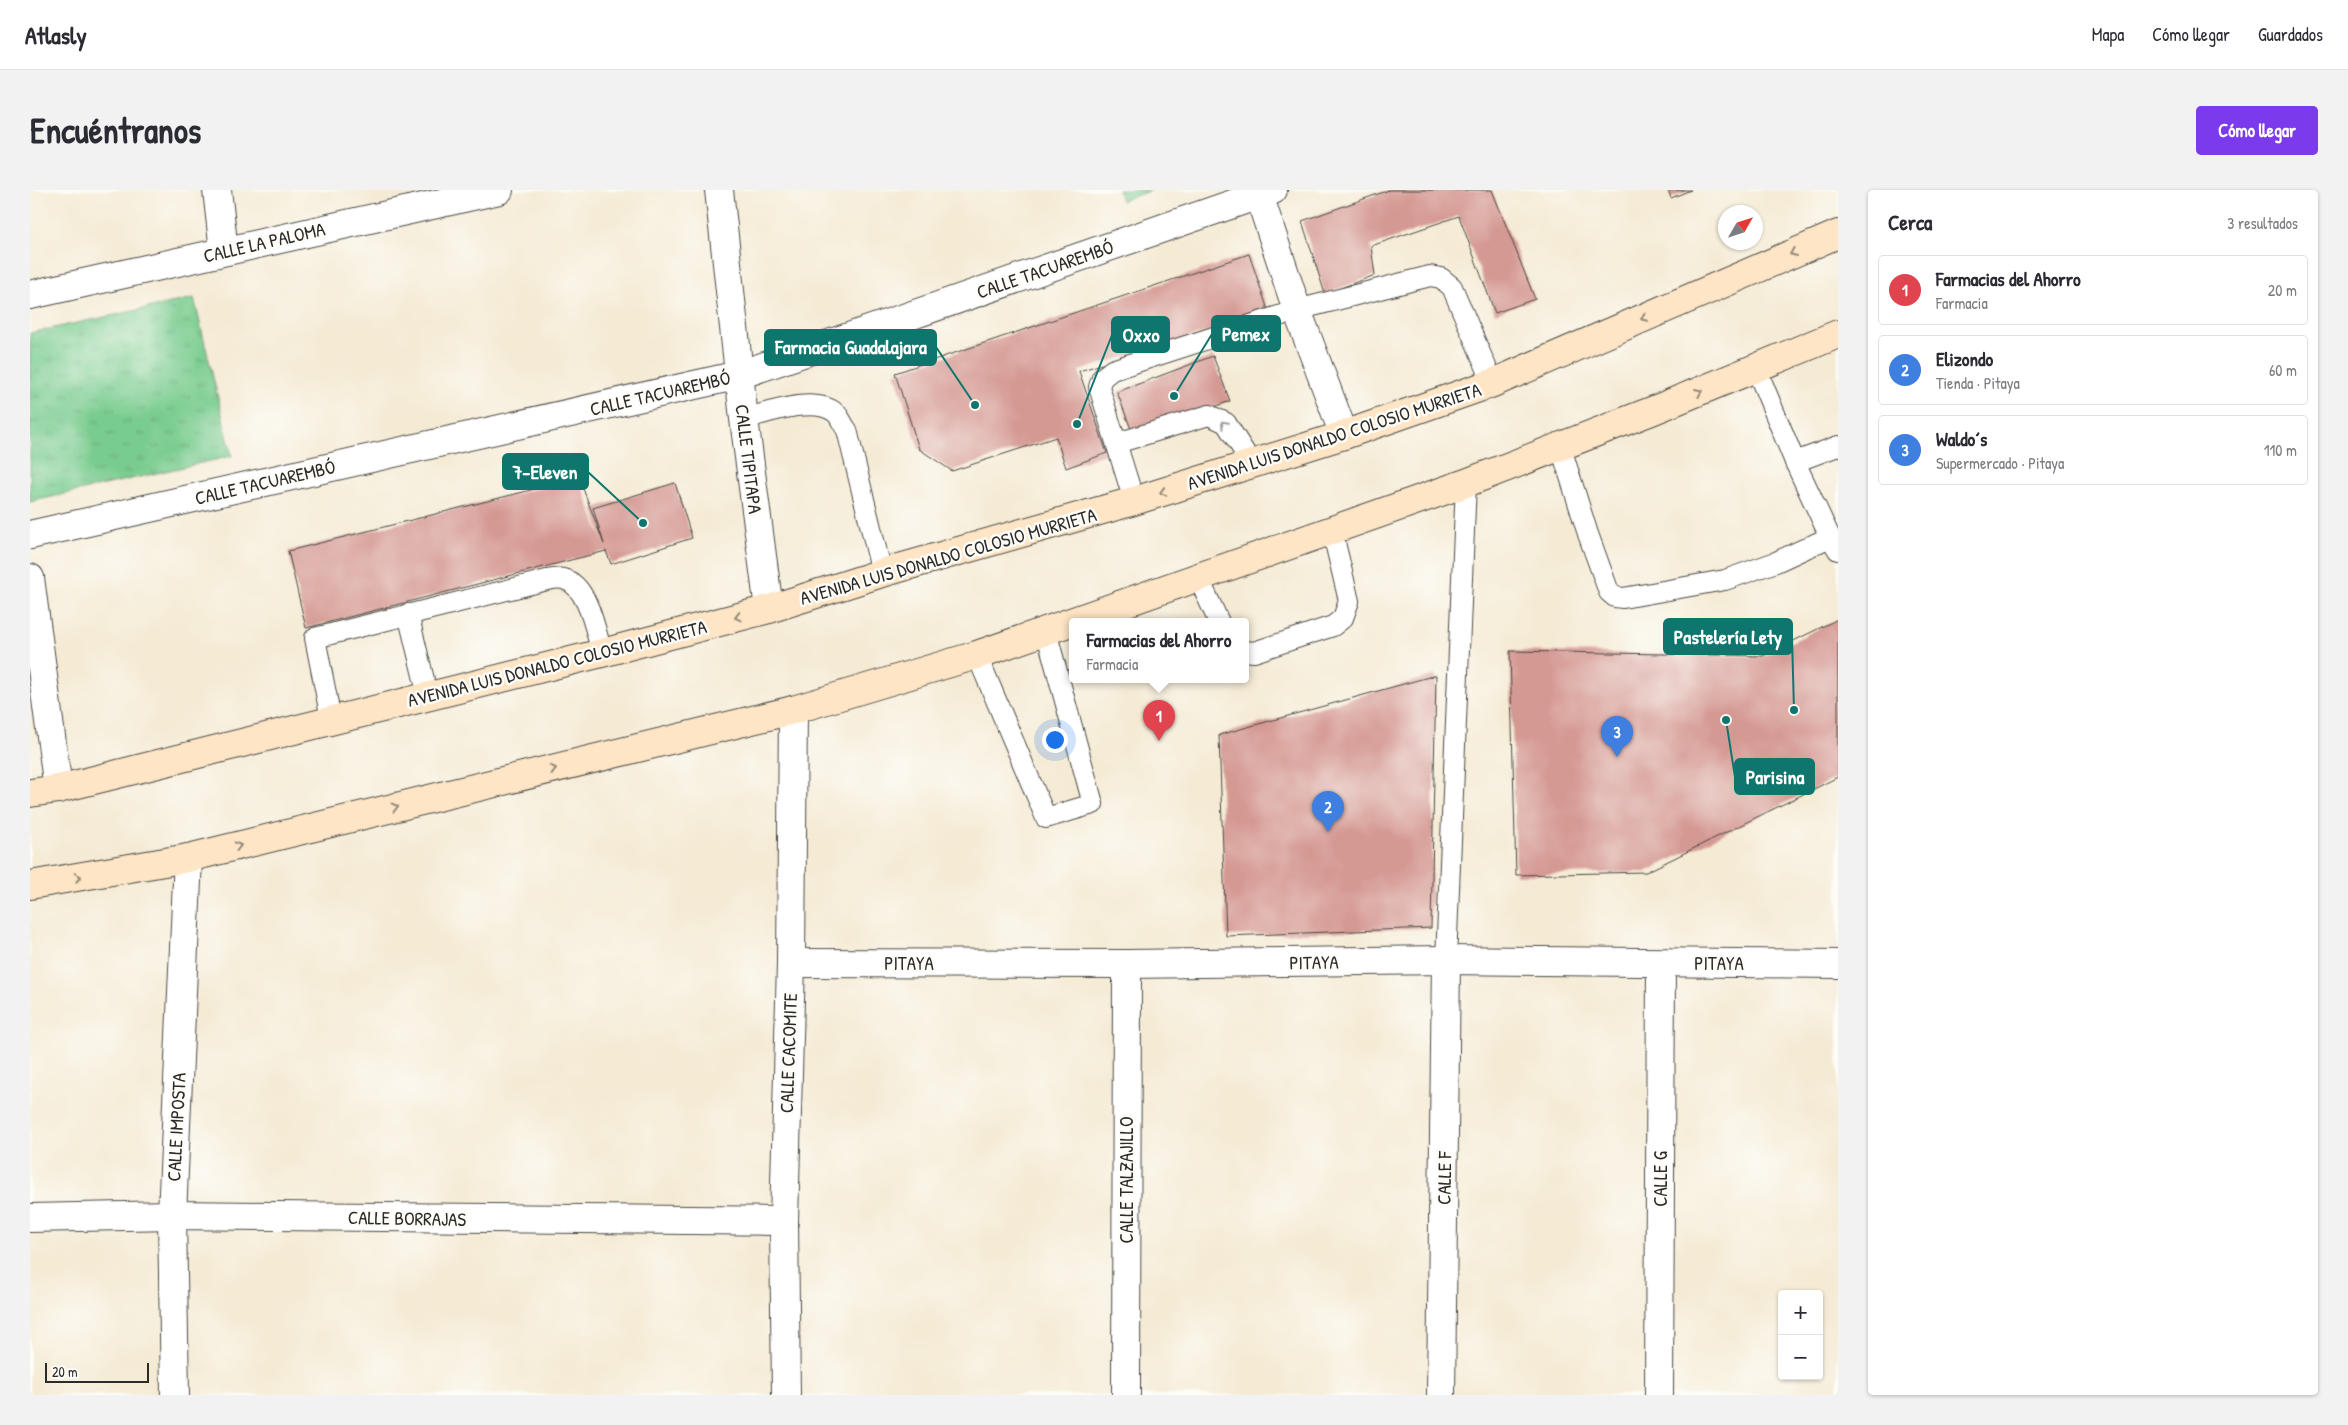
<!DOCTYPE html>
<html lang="es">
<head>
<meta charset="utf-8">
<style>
	body { margin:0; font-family:"Patrick Hand",sans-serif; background:#f2f2f3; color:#2b2b33 }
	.controls { position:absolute; right:15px; bottom:15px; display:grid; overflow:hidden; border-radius:5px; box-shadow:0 1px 4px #0004 }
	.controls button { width:45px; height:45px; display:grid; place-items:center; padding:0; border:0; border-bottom:1px solid #e1e1e2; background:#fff; color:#2b2b33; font:25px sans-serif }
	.compass { position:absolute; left:1688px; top:15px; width:45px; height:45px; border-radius:50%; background:#fff; box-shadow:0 1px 4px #0004; rotate:51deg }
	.scale { position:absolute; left:15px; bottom:12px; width:104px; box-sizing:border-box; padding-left:5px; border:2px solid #2b2b2b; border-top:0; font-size:14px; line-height:18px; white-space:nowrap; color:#2b2b2b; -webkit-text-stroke:4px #fdfcf7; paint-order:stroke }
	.you { position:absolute; left:1024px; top:549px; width:18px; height:18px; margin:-12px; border:4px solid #fff; border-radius:50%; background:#1a73e8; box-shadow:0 0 0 8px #1a73e833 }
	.badge { display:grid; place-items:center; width:32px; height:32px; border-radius:50%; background:#7c3aed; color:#fff; font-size:16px; font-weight:700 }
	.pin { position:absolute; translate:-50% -41px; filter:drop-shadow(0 1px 2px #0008) }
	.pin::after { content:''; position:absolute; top:26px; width:18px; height:15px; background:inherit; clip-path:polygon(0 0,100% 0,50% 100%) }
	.popup { position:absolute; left:1039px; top:428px; width:180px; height:65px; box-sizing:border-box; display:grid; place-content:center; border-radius:5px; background:#fff; filter:drop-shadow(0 1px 4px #0005); font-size:16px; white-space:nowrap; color:#7c7c81 }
	.popup b { font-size:19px; color:#2b2b33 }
	.popup::after { content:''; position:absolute; left:50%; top:100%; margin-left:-10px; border:10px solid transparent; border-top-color:#fff }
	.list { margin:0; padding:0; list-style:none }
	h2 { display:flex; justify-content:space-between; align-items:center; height:65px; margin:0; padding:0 20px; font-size:21px }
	h2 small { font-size:16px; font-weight:400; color:#7c7c81 }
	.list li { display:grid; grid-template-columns:32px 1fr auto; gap:15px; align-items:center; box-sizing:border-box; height:70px; margin:0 10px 10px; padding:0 10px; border:1px solid #e1e1e2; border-radius:5px }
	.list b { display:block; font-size:19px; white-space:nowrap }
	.list p { margin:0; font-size:16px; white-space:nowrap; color:#7c7c81 }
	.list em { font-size:16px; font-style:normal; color:#7c7c81 }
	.map { position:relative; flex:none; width:1808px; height:1205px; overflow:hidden; border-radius:5px }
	header { display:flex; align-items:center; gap:30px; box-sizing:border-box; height:70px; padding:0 25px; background:#fff; border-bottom:1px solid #e1e1e2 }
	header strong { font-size:24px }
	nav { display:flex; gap:28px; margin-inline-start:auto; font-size:18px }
	.intro { display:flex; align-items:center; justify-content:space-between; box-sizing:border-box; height:120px; padding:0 30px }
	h1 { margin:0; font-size:35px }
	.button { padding:12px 22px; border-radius:5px; background:#7c3aed; color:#fff; font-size:18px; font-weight:700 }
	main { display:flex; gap:30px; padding:0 30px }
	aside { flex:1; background:#fff; border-radius:5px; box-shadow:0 1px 4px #0004 }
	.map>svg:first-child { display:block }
	.park { fill:url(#park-tufts); stroke:#527c5d }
	.building { fill:#d59993 }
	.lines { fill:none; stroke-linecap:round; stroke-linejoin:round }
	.service-casing { stroke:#494844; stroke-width:22 }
	.minor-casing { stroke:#494844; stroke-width:30 }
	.secondary-casing { stroke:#494844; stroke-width:30 }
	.service { stroke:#fff; stroke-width:20 }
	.minor { stroke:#fff; stroke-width:28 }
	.secondary { stroke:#fde5c5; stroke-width:28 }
	.oneway { stroke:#948878 }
	.oneway2 { stroke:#a0a0a0 }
	.labels { text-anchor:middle; stroke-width:5; stroke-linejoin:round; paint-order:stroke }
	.street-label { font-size:19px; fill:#2b2b2b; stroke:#fdfcf7 }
	.leader { fill:none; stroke:#0f766e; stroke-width:2 }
	.callout-dot { fill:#0f766e; stroke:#fdfcf7; stroke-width:2 }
	.callout { fill:#0f766e; stroke:#0f766e; stroke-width:2 }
	.callout-label { font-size:20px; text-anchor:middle; font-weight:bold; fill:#fff }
</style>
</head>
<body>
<header>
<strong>Atlasly</strong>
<nav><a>Mapa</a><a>Cómo llegar</a><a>Guardados</a></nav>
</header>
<div class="intro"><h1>Encuéntranos</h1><a class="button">Cómo llegar</a></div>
<main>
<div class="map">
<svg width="1808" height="1205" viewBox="0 0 1808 1205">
	<defs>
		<pattern id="park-tufts" width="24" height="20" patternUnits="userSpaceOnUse" patternTransform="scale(1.25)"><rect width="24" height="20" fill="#79cc8f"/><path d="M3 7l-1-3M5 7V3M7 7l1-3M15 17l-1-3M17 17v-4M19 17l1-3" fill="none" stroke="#69af7c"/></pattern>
	</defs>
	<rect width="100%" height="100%" fill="#fdfcf7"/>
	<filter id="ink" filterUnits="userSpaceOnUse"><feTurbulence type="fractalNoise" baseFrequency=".02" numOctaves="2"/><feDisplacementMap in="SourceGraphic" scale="10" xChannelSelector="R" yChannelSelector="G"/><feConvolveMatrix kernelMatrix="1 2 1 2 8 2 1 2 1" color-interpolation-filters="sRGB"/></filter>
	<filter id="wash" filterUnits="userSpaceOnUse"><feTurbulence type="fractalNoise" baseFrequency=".0096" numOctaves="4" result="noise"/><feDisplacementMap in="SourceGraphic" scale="20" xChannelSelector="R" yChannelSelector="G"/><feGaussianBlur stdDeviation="1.12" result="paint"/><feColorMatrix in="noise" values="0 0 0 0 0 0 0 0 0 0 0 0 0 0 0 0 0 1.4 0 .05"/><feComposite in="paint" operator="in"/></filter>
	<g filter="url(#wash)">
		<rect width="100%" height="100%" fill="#f5ebd5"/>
		<g class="park">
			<polygon points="1088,0 1122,0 1091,11"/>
			<polygon points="164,108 202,266 0,312 0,143"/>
		</g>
		<g id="blocks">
			<g class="building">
				<polygon points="1359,0 1462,0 1505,109 1465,123 1429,26 1341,56 1345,85 1295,104 1272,31"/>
				<polygon points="1638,0 1661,0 1641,8"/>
				<polygon points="1219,64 1239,123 1049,181 1077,263 1036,278 1026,247 922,281 889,259 865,183"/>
				<polygon points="1183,166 1200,211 1104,247 1087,202"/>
				<polygon points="549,288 574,354 563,318 645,293 662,348 581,374 576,361 276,438 258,361"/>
				<polygon points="1808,429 1808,587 1616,682 1486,685 1480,461 1733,466"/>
				<polygon points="1406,485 1401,738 1196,746 1189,545"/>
			</g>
		</g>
	</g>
	<g filter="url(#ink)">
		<use href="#blocks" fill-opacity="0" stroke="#494844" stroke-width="1"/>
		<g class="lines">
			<defs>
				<g id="service">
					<polyline points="1726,178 1765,272 1800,347 1808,360"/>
					<path d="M714,229C737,223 785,205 806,223C810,227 813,235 817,240L852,383"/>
					<polyline points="1087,253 1179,225 1196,233 1222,274"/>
					<polyline points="1531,258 1558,344 1579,402 1585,407 1593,408 1695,390 1746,372 1800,347"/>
					<polyline points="1765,272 1808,256"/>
					<polyline points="1104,311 1069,197 1072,188 1082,180 1267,120 1400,86 1411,88 1422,97 1463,193"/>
					<polyline points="1168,387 1189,432"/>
					<polyline points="378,424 398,506"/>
					<polyline points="1215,461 1224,462 1303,436 1313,428 1319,411 1302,340"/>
					<polyline points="947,465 1016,628 1063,614 1016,441"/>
					<path d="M301,529L285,448L517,390C522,389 529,388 533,389C558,394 566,443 572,463"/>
					<polyline points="1416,770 1436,293"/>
				</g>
				<g id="minor">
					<polyline points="187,0 194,61"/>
					<polyline points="689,0 714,229 739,419"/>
					<polyline points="1229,5 1267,120 1314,245"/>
					<polyline points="0,105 469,0"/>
					<polyline points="0,345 709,185 1243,0"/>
					<polyline points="0,388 28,599"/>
					<polyline points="761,773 1097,774 1416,770 1808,774"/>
					<polyline points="0,1028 142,1025 754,1031"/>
					<polyline points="145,1205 142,1025 158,668"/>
					<polyline points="756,1205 754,1031 761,773 763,520"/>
					<polyline points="1096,1205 1097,774"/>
					<polyline points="1411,1205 1416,770"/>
					<polyline points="1629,1205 1631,773"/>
				</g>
				<g id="secondary">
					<polyline points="0,603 28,599 572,463 739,419 852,383 1104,311 1314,245 1463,193 1808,44"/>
					<polyline points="0,695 158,668 763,520 947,465 1436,293 1624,220 1808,144"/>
				</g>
			</defs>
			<use href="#service" class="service-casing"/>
			<use href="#minor" class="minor-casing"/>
			<use href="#secondary" class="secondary-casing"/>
			<use href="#service" class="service"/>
			<use href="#minor" class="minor"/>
			<use href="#secondary" class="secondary"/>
		</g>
		<defs><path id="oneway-chevron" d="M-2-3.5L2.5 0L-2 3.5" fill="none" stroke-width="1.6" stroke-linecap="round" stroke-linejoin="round" transform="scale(1.25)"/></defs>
		<g class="oneway">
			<use href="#oneway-chevron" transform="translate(1763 63) rotate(157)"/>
			<use href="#oneway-chevron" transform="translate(1614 128) rotate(157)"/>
			<use href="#oneway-chevron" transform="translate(1669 202) rotate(-23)"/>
			<use href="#oneway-chevron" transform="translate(1133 302) rotate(163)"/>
			<use href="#oneway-chevron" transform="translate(708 427) rotate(165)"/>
			<use href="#oneway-chevron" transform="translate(523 579) rotate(-14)"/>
			<use href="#oneway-chevron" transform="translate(365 617) rotate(-14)"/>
			<use href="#oneway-chevron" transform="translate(208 656) rotate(-14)"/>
			<use href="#oneway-chevron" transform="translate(48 687) rotate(-10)"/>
		</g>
		<use class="oneway2" href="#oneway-chevron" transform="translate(1194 234) rotate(-134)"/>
	</g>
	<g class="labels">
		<g class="street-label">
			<text transform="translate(234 52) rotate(-13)" y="7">CALLE LA PALOMA</text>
			<text transform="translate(1015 79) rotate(-19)" y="7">CALLE TACUAREMBÓ</text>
			<text transform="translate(630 203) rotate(-13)" y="7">CALLE TACUAREMBÓ</text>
			<text transform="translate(1304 246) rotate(-18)" y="7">AVENIDA LUIS DONALDO COLOSIO MURRIETA</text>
			<text transform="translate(719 269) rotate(83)" y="7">CALLE TIPITAPA</text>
			<text transform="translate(235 292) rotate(-13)" y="7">CALLE TACUAREMBÓ</text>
			<text transform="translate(918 366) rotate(-16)" y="7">AVENIDA LUIS DONALDO COLOSIO MURRIETA</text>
			<text transform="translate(527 473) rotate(-14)" y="7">AVENIDA LUIS DONALDO COLOSIO MURRIETA</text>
			<text transform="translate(1284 772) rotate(-1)" y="7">PITAYA</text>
			<text x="879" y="780">PITAYA</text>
			<text x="1689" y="780">PITAYA</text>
			<text transform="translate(758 863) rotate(-88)" y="7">CALLE CACOMITE</text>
			<text transform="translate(146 937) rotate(-87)" y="7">CALLE IMPOSTA</text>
			<text transform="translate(1414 988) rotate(-89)" y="7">CALLE F</text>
			<text transform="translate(1630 989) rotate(-90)" y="7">CALLE G</text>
			<text transform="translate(1096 990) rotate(-90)" y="7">CALLE TALZAJILLO</text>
			<text transform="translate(377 1028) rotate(1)" y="7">CALLE BORRAJAS</text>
		</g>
	</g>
	<path class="leader" d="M1144 206L1182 144M1047 234L1082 145M945 215L906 157M613 333L558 282M1764 520L1762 447M1696 530L1705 587"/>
	<g class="callout-dot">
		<circle cx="1144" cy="206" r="5"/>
		<circle cx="1047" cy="234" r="5"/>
		<circle cx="945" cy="215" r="5"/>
		<circle cx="613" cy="333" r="5"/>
		<circle cx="1764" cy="520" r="5"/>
		<circle cx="1696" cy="530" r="5"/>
	</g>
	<g class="callout">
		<rect x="1182" y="126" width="68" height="35" rx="5"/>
		<rect x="1082" y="127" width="57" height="35" rx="5"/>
		<rect x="735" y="140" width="171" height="35" rx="5"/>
		<rect x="473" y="264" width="85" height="35" rx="5"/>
		<rect x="1634" y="429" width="128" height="35" rx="5"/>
		<rect x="1705" y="569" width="79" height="35" rx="5"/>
	</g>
	<g class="callout-label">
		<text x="1216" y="151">Pemex</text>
		<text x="1111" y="152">Oxxo</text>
		<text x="821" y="164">Farmacia Guadalajara</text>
		<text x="515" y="289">7-Eleven</text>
		<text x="1698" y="454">Pastelería Lety</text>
		<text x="1745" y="594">Parisina</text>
	</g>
</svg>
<div class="controls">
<button>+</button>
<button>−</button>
</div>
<svg class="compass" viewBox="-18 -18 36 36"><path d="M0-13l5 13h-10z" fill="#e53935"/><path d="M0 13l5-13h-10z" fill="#7c7c81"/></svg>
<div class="scale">20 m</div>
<div class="you"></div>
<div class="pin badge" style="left:1129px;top:551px;background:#e0444e">1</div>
<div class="popup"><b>Farmacias del Ahorro</b>Farmacia</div>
<div class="pin badge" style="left:1298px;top:642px;background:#3f7fe0">2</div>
<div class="pin badge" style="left:1587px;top:567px;background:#3f7fe0">3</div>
</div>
<aside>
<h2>Cerca<small>3 resultados</small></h2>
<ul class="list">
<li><span class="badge" style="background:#e0444e">1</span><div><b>Farmacias del Ahorro</b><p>Farmacia</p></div><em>20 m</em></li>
<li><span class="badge" style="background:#3f7fe0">2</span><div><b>Elizondo</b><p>Tienda · Pitaya</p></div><em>60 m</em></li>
<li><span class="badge" style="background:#3f7fe0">3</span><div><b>Waldo´s</b><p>Supermercado · Pitaya</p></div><em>110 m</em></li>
</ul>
</aside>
</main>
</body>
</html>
